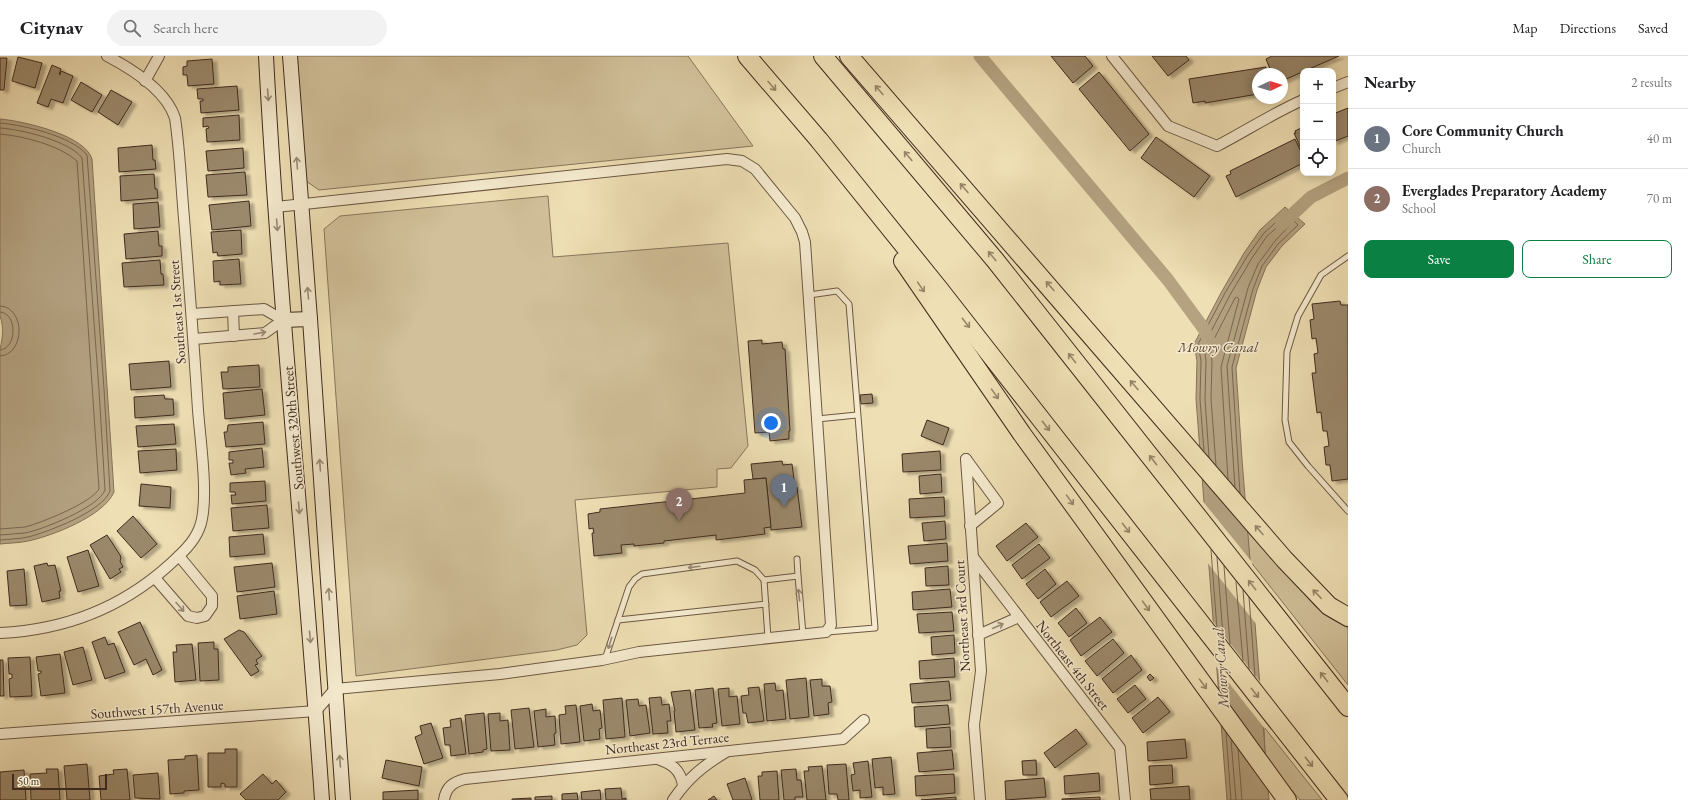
<!DOCTYPE html>
<html lang="en">
<head>
<meta charset="utf-8">
<style>
	body { margin:0; font-family:"EB Garamond",serif; background:#f2f2f2; color:#202124 }
	.controls { position:absolute; right:12px; top:12px; display:grid; overflow:hidden; border-radius:8px; box-shadow:0 2px 10px #0003 }
	.controls button { width:36px; height:36px; display:grid; place-items:center; padding:0; border:0; border-bottom:1px solid #e0e0e0; background:#fff; color:#202124; font:20px sans-serif }
	.compass { position:absolute; left:1252px; top:12px; width:36px; height:36px; border-radius:50%; background:#fff; box-shadow:0 2px 10px #0003; rotate:86deg }
	.scale { position:absolute; left:12px; bottom:10px; width:95px; box-sizing:border-box; padding-left:4px; border:2px solid #402b1e; border-top:0; font-size:11px; line-height:14px; white-space:nowrap; color:#402b1e; -webkit-text-stroke:3px #f5eace; paint-order:stroke }
	.you { position:absolute; left:771px; top:367px; width:14px; height:14px; margin:-10px; border:3px solid #fff; border-radius:50%; background:#1a73e8; box-shadow:0 0 0 6px #1a73e833 }
	.badge { display:grid; place-items:center; width:26px; height:26px; border-radius:50%; background:#0b8043; color:#fff; font-size:13px; font-weight:700 }
	.pin { position:absolute; translate:-50% -33px; filter:drop-shadow(0 1px 2px #0008) }
	.pin::after { content:''; position:absolute; top:21px; width:14px; height:12px; background:inherit; clip-path:polygon(0 0,100% 0,50% 100%) }
	.list { margin:0; padding:0; list-style:none }
	h2 { display:flex; justify-content:space-between; align-items:center; height:52px; margin:0; padding:0 16px; font-size:17px }
	h2 small { font-size:13px; font-weight:400; color:#757577 }
	.list li { display:grid; grid-template-columns:26px 1fr auto; gap:12px; align-items:center; box-sizing:border-box; height:60px; padding:0 16px; border-top:1px solid #e0e0e0 }
	.list b { display:block; font-size:15px; white-space:nowrap }
	.list p { margin:0; font-size:13px; white-space:nowrap; color:#757577 }
	.list em { font-size:13px; font-style:normal; color:#757577 }
	.actions { display:flex; gap:8px; padding:12px 16px }
	.actions a { flex:1; padding:9px 0; border:1px solid #0b8043; border-radius:8px; text-align:center; font-size:14px; color:#0b8043 }
	.actions .main { background:#0b8043; color:#fff }
	.icon { flex:none; width:22px; height:22px; fill:none; stroke:currentColor; stroke-width:2; stroke-linecap:round; stroke-linejoin:round }
	.map { position:relative; flex:none; width:1348px; height:744px; overflow:hidden }
	header { display:flex; align-items:center; gap:24px; box-sizing:border-box; height:56px; padding:0 20px; background:#fff; border-bottom:1px solid #e0e0e0 }
	header strong { font-size:19px }
	nav { display:flex; gap:22px; margin-inline-start:auto; font-size:14px }
	.search { width:280px; height:36px; background:#f2f2f2; display:flex; align-items:center; gap:10px; box-sizing:border-box; padding:0 14px; border-radius:22px; color:#757577; font-size:15px }
	main { display:flex }
	aside { flex:1; background:#fff }
	.map>svg:first-child { display:block }
	.green { fill:#d1c09a; stroke:#88765c }
	.water { fill:#b4a281; stroke:#867259 }
	.pier { fill:#efdfb4 }
	.lines { fill:none; stroke-linecap:round; stroke-linejoin:round }
	.shore { stroke:#7a6650; stroke-width:1 }
	.canal { stroke:#b4a281; stroke-width:13 }
	.building { fill:#9b896c; stroke:#402b1e; filter:url(#shadow) }
	.lane-casing { stroke:#6c5844; stroke-width:7 }
	.street-casing { stroke:#6c5844; stroke-width:12 }
	.secondary-casing { stroke:#402b1e; stroke-width:16 }
	.highway-casing { stroke:#402b1e; stroke-width:20 }
	.lane { stroke:#f5eace; stroke-width:5 }
	.street { stroke:#f5eace; stroke-width:10 }
	.secondary { stroke:#f5eace; stroke-width:14 }
	.highway { stroke:#efdfb4; stroke-width:18 }
	.oneway { stroke:#988569 }
	.oneway2 { stroke:#9a8a76 }
	.labels { text-anchor:middle; stroke-width:3; stroke-linejoin:round; paint-order:stroke }
	.street-label { font-size:14px; fill:#402b1e; stroke:#f5eace }
	.water-label { font-size:15px; font-style:italic; fill:#5d4937; stroke:#f5eace }
</style>
</head>
<body>
<header>
<strong>Citynav</strong>
<div class="search"><svg class="icon" aria-label="search" viewBox="0 0 24 24"><circle cx="10" cy="10" r="6"/><path d="M15 15l6 6"/></svg>Search here</div>
<nav><a>Map</a><a>Directions</a><a>Saved</a></nav>
</header>
<main>
<div class="map">
<svg width="1348" height="744" viewBox="0 0 1348 744">
	<defs>
		<filter id="shadow"><feDropShadow dx="4.5" dy="2.5" stdDeviation="1" flood-color="#0004"/></filter>
	</defs>
	<rect width="100%" height="100%" fill="#efdfb4"/>
	<filter id="stains"><feTurbulence type="fractalNoise" baseFrequency=".005" numOctaves="4"/><feColorMatrix values="0 0 0 0 .2 0 0 0 0 .09 0 0 0 0 .02 0 0 0 .5 -.17"/></filter>
	<radialGradient id="worn" r=".72"><stop offset=".6" stop-color="#630" stop-opacity="0"/><stop offset="1" stop-color="#630" stop-opacity=".3"/></radialGradient>
	<g class="green">
		<polygon points="296,0 688,0 753,90 319,134 306,125"/>
		<polygon points="548,140 553,201 728,187 748,390 731,412 717,413 717,431 575,444 587,579 577,589 557,594 356,620 324,173 340,160"/>
		<polygon points="1247,475 1316,551 1327,560 1348,572 1348,629 1250,505"/>
		<polygon points="1264,671 1322,744 1300,744 1265,702"/>
	</g>
	<g class="water">
		<path d="M0,63C23,65 85,79 92,103L114,436C104,460 52,480 28,485C19,487 9,487 0,488V293C3,280 4,272 0,260Z"/>
		<polygon points="1285,151 1305,168 1282,190 1266,211 1257,234 1236,312 1242,403 1269,744 1227,744 1196,343 1197,305 1194,288 1222,235 1244,197 1260,174"/>
	</g>
	<g class="pier">
		<polygon points="1201,443 1252,506 1257,569 1206,505"/>
		<polygon points="1211,563 1262,628 1265,673 1214,608"/>
	</g>
	<g class="lines">
		<g class="shore">
			<path d="M0,67C23,69 72,80 87,99L104,333L110,435C103,455 48,476 28,481C19,483 9,483 0,484"/>
			<path d="M0,72C20,73 70,85 82,102L99,334L105,434C99,451 42,474 25,477C17,478 8,478 0,479"/>
			<path d="M0,78C23,80 59,89 77,105L99,433C91,447 41,467 25,471C17,472 8,472 0,473"/>
			<path d="M0,250C26,251 25,299 0,300"/>
			<path d="M0,256C18,257 17,293 0,294"/>
			<polyline points="1204,395 1200,343 1201,305 1198,288 1225,237 1248,199 1264,177 1286,157 1298,169 1278,188 1262,210 1253,233 1232,311 1240,437"/>
			<polyline points="1209,401 1205,343 1206,305 1204,289 1230,239 1252,202 1267,180 1286,164 1290,167 1290,169 1275,185 1258,208 1248,232 1227,310 1235,431"/>
			<polyline points="1216,409 1211,343 1212,305 1210,291 1235,242 1237,241 1239,243 1221,311 1228,423"/>
			<polyline points="1211,494 1217,573"/>
			<polyline points="1217,501 1223,580"/>
			<polyline points="1224,510 1230,588"/>
			<polyline points="1236,526 1243,605"/>
			<polyline points="1243,534 1249,613"/>
			<polyline points="1249,541 1255,620"/>
			<polyline points="1226,676 1231,744"/>
			<polyline points="1231,684 1236,744"/>
			<polyline points="1238,693 1242,744"/>
		</g>
		<g class="canal">
			<polyline points="980,0 1168,224 1204,273 1210,287"/>
			<polyline points="1281,169 1311,141 1348,122"/>
		</g>
	</g>
	<g class="building">
		<polygon points="1051,0 1085,0 1093,10 1073,27"/>
		<polygon points="1152,0 1186,0 1189,4 1168,20"/>
		<polygon points="1272,0 1339,0 1284,24 1282,23 1282,18 1272,18 1266,3"/>
		<polygon points="18,1 42,7 35,32 12,25"/>
		<polygon points="0,2 7,2 4,34 0,34"/>
		<polygon points="212,3 214,28 188,30 187,19 183,19 183,11 187,10 187,5"/>
		<polygon points="52,9 61,13 59,18 60,19 61,15 73,20 63,47 51,43 48,51 37,47"/>
		<polygon points="1266,11 1267,18 1258,18 1258,38 1205,47 1205,45 1193,47 1189,23"/>
		<polygon points="1099,16 1149,78 1130,95 1079,33"/>
		<polygon points="81,26 102,39 92,56 71,44"/>
		<polygon points="237,30 239,54 201,57 200,45 203,45 203,43 198,43 197,33"/>
		<polygon points="111,34 132,46 118,69 98,56"/>
		<polygon points="1348,52 1348,80 1333,86 1333,58"/>
		<polygon points="239,59 240,84 207,86 206,73 209,72 208,70 203,71 203,62"/>
		<polygon points="1303,71 1303,97 1294,77 1296,77 1295,75"/>
		<polygon points="1156,81 1210,120 1194,141 1141,102"/>
		<polygon points="1295,83 1303,100 1303,107 1236,141 1226,120 1231,118 1230,115"/>
		<polygon points="152,89 153,104 155,104 156,113 119,116 118,92"/>
		<polygon points="243,92 244,112 208,115 206,95"/>
		<polygon points="245,116 247,139 208,141 206,119"/>
		<polygon points="154,118 155,133 157,133 158,142 121,145 120,120"/>
		<polygon points="249,145 251,170 212,174 209,149"/>
		<polygon points="158,146 160,171 134,173 133,148"/>
		<polygon points="241,174 242,198 218,200 217,196 213,197 211,176"/>
		<polygon points="158,175 159,190 162,190 162,200 126,203 124,178"/>
		<polygon points="239,203 241,228 220,229 220,225 214,226 213,205"/>
		<polygon points="160,204 161,218 163,218 164,229 124,231 122,207"/>
		<polygon points="1340,245 1341,249 1348,249 1348,423 1332,425 1330,409 1326,409 1324,391 1329,390 1327,375 1323,375 1321,356 1317,357 1312,317 1316,317 1314,298 1318,297 1316,282 1312,283 1310,264 1314,263 1312,248"/>
		<polygon points="762,284 762,288 782,286 783,293 785,293 790,375 789,375 789,383 770,385 769,376 755,377 748,285"/>
		<polygon points="169,305 171,331 131,334 129,308"/>
		<polygon points="259,309 260,331 223,333 221,316 228,316 228,311"/>
		<polygon points="262,333 265,359 225,363 223,337"/>
		<polygon points="872,338 873,347 861,348 860,339"/>
		<polygon points="164,339 165,343 173,343 174,359 135,362 134,341"/>
		<polygon points="927,364 949,372 943,389 921,380"/>
		<polygon points="263,366 265,388 226,391 224,376 227,376 228,369"/>
		<polygon points="174,368 176,388 138,391 136,370"/>
		<polygon points="262,392 264,411 245,413 246,417 231,419 229,407 233,407 233,404 229,404 229,396"/>
		<polygon points="176,393 177,414 140,417 138,395"/>
		<polygon points="940,395 941,414 903,416 902,398"/>
		<polygon points="782,405 783,409 792,408 795,431 797,431 802,471 771,474 766,422 753,423 751,408"/>
		<polygon points="941,418 942,436 920,438 919,420"/>
		<polygon points="766,422 771,471 764,472 765,478 716,484 716,479 664,485 664,487 634,490 634,488 621,489 622,497 594,500 592,477 594,477 593,472 589,473 588,458 600,456 600,453 745,437 744,424"/>
		<polygon points="265,425 266,445 232,448 231,439 236,439 235,436 230,436 230,427"/>
		<polygon points="141,428 171,431 170,452 139,450"/>
		<polygon points="944,441 945,460 910,462 909,443"/>
		<polygon points="267,449 269,472 233,475 231,452"/>
		<polygon points="133,460 157,488 141,502 117,475"/>
		<polygon points="945,465 946,483 924,485 922,467"/>
		<polygon points="1026,467 1038,481 1007,505 996,490"/>
		<polygon points="263,478 265,498 230,501 229,481"/>
		<polygon points="107,479 120,499 121,502 120,505 123,511 119,513 121,516 110,523 90,489"/>
		<polygon points="947,487 948,505 910,508 908,490"/>
		<polygon points="1039,488 1050,502 1022,523 1012,509"/>
		<polygon points="88,494 99,530 78,536 67,501"/>
		<polygon points="47,507 48,510 55,509 61,535 59,535 60,542 42,546 34,510"/>
		<polygon points="272,507 275,531 237,536 234,511"/>
		<polygon points="948,510 949,529 926,530 925,512"/>
		<polygon points="24,513 27,549 10,550 7,515"/>
		<polygon points="1045,513 1056,528 1038,543 1026,528"/>
		<polygon points="1067,525 1079,540 1051,561 1040,546"/>
		<polygon points="950,533 952,551 913,554 912,536"/>
		<polygon points="274,535 277,558 240,563 237,540"/>
		<polygon points="1076,552 1087,567 1069,581 1058,567"/>
		<polygon points="952,556 954,575 919,577 917,558"/>
		<polygon points="1100,561 1112,576 1081,600 1070,584"/>
		<polygon points="140,566 162,614 153,619 146,603 134,609 118,576"/>
		<polygon points="239,574 244,576 262,600 256,604 258,608 255,609 259,615 251,620 224,583"/>
		<polygon points="954,579 955,597 932,599 931,581"/>
		<polygon points="105,581 108,589 114,587 125,616 105,623 92,586"/>
		<polygon points="1113,583 1124,597 1097,620 1085,605"/>
		<polygon points="214,586 214,593 218,593 219,624 200,625 198,587"/>
		<polygon points="192,588 196,624 175,626 173,596 177,596 176,589"/>
		<polygon points="83,591 92,624 73,629 64,596"/>
		<polygon points="60,598 65,637 41,640 38,618 41,617 41,615 38,615 36,601"/>
		<polygon points="1131,599 1142,614 1113,637 1102,623"/>
		<polygon points="30,601 32,640 10,641 9,623 12,622 12,618 9,618 8,602"/>
		<polygon points="954,602 955,621 920,623 919,605"/>
		<polygon points="0,604 3,604 4,640 0,640"/>
		<polygon points="1150,618 1154,622 1150,625 1147,621"/>
		<polygon points="806,622 809,661 790,663 786,624"/>
		<polygon points="822,623 822,630 830,630 832,646 828,647 829,658 814,660 810,624"/>
		<polygon points="949,625 951,644 912,647 910,628"/>
		<polygon points="775,627 776,635 783,634 786,663 767,665 764,628"/>
		<polygon points="1135,629 1146,643 1128,657 1117,643"/>
		<polygon points="759,631 764,665 748,667 746,657 743,657 741,640 749,639 748,632"/>
		<polygon points="713,632 717,667 712,668 713,671 699,672 695,634"/>
		<polygon points="729,632 729,641 737,640 740,668 722,670 718,633"/>
		<polygon points="690,634 695,674 676,676 674,655 675,655 671,636"/>
		<polygon points="661,641 662,649 669,648 671,665 667,665 668,677 653,678 649,642"/>
		<polygon points="1158,641 1170,656 1143,677 1132,662"/>
		<polygon points="622,642 625,681 606,683 603,644"/>
		<polygon points="638,643 639,650 646,649 650,677 630,680 626,644"/>
		<polygon points="592,648 593,655 600,654 602,672 599,673 600,683 584,685 580,650"/>
		<polygon points="576,649 580,686 561,688 559,659 566,658 565,650"/>
		<polygon points="948,649 950,668 915,671 914,651"/>
		<polygon points="529,652 534,691 515,693 511,654"/>
		<polygon points="546,653 546,661 555,660 556,677 554,678 555,689 538,691 534,655"/>
		<polygon points="484,657 487,693 483,694 483,696 469,698 465,659"/>
		<polygon points="500,657 500,665 508,664 510,694 491,695 488,658"/>
		<polygon points="461,662 466,698 451,700 450,689 445,689 443,672 451,671 450,664"/>
		<polygon points="431,667 443,702 424,708 415,681 422,678 420,670"/>
		<polygon points="950,671 951,691 927,692 926,673"/>
		<polygon points="1076,673 1087,688 1055,712 1044,697"/>
		<polygon points="1185,683 1187,702 1148,705 1147,686"/>
		<polygon points="225,693 237,693 237,731 225,731 225,728 221,727 221,731 208,731 208,697 225,697"/>
		<polygon points="952,694 954,713 919,716 917,697"/>
		<polygon points="197,699 199,734 184,735 184,737 170,738 168,704 185,703 185,700"/>
		<polygon points="891,701 895,738 883,739 883,731 875,732 872,703"/>
		<polygon points="386,704 422,711 419,730 382,722"/>
		<polygon points="1036,704 1037,719 1023,719 1022,705"/>
		<polygon points="868,705 872,741 860,742 860,734 853,735 851,719 855,718 853,707"/>
		<polygon points="87,708 90,744 67,744 64,710"/>
		<polygon points="846,708 849,744 838,744 837,738 829,738 827,709"/>
		<polygon points="1172,709 1173,727 1150,729 1149,710"/>
		<polygon points="822,710 826,744 807,744 804,715 809,715 808,711"/>
		<polygon points="46,713 58,713 60,744 31,744 30,718 47,717"/>
		<polygon points="127,713 130,744 101,744 99,720 114,718 113,714"/>
		<polygon points="796,713 797,724 801,724 803,741 795,741 795,744 784,744 781,714"/>
		<polygon points="24,714 26,744 0,744 0,716"/>
		<polygon points="777,715 779,744 760,744 758,720 762,720 762,716"/>
		<polygon points="158,717 160,743 135,742 133,719"/>
		<polygon points="1099,717 1100,735 1065,738 1064,720"/>
		<polygon points="263,718 272,728 276,724 286,736 278,744 246,744 240,738"/>
		<polygon points="954,718 955,737 916,740 915,720"/>
		<polygon points="745,722 752,744 733,744 727,728"/>
		<polygon points="1044,722 1046,741 1006,744 1005,725"/>
		<polygon points="1189,730 1190,744 1151,744 1150,733"/>
		<polygon points="621,732 622,743 626,742 626,744 606,744 605,733"/>
		<polygon points="418,734 418,744 383,744 383,736"/>
		<polygon points="600,734 601,744 582,744 581,736"/>
		<polygon points="577,737 578,744 562,744 562,738"/>
		<polygon points="552,740 552,744 535,744 535,741"/>
		<polygon points="714,740 717,744 708,744"/>
		<polygon points="956,741 956,744 921,744"/>
		<polygon points="1100,741 1100,744 1062,744 1062,743"/>
		<polygon points="531,742 531,744 512,744 512,743"/>
	</g>
	<g class="lines">
		<defs>
			<g id="lane">
				<polyline points="1348,200 1321,219 1298,260 1287,296 1285,364 1289,386 1308,410 1348,455"/>
				<polyline points="809,239 837,235 849,248 875,572 827,576"/>
				<polyline points="817,363 857,359"/>
				<polyline points="797,503 798,520"/>
				<polyline points="764,524 768,582"/>
				<polyline points="618,564 766,548"/>
				<polyline points="605,603 629,531 635,523 642,518 737,505 755,514 764,524 798,520 803,578"/>
			</g>
			<g id="street">
				<path d="M1112,0L1168,70L1217,90C1246,75 1273,57 1303,44"/>
				<polyline points="145,25 159,0"/>
				<polyline points="1333,32 1348,26"/>
				<polyline points="233,255 234,280"/>
				<polyline points="192,258 264,253 283,264 265,277 194,283"/>
				<polyline points="966,403 981,615 974,669 980,744"/>
				<polyline points="966,403 998,447 970,470"/>
				<polyline points="973,501 1120,692 1125,744"/>
				<polyline points="155,522 188,560 197,562 205,560 212,550 212,540 179,500"/>
				<path d="M0,577C63,574 121,552 168,510C180,499 193,488 199,473C210,448 200,383 198,354C194,290 189,226 184,162C181,129 180,95 175,62C166,34 132,13 107,0"/>
				<polyline points="978,579 1019,561"/>
				<polyline points="0,678 316,655 335,633 500,618 602,604 639,596 826,576 831,569 805,186 802,176 795,162 755,113 742,105 727,103 276,151"/>
				<path d="M658,703C672,708 681,714 683,730"/>
				<path d="M444,744C446,731 453,726 465,723L843,683L864,664"/>
				<path d="M673,744C688,722 703,710 726,696"/>
			</g>
			<g id="secondary">
				<path d="M266,0C279,248 305,496 322,744"/>
				<polyline points="290,0 310,263 343,744"/>
				<polyline points="283,264 310,263"/>
			</g>
			<g id="highway">
				<polyline points="747,0 819,84 939,233 1339,744"/>
				<polyline points="823,0 995,204 1348,651"/>
				<polyline points="849,0 1284,503 1329,550 1348,561"/>
				<polyline points="903,205 1022,378 1287,744"/>
			</g>
		</defs>
		<use href="#lane" class="lane-casing"/>
		<use href="#street" class="street-casing"/>
		<use href="#secondary" class="secondary-casing"/>
		<use href="#highway" class="highway-casing"/>
		<use href="#lane" class="lane"/>
		<use href="#street" class="street"/>
		<use href="#secondary" class="secondary"/>
		<use href="#highway" class="highway"/>
	</g>
	<defs><path id="oneway-shaft" d="M-6 0H5M1.5-3L5.5 0L1.5 3" fill="none" stroke-width="1.6" stroke-linecap="round" stroke-linejoin="round"/></defs>
	<g class="oneway">
		<use href="#oneway-shaft" transform="translate(772 30) rotate(49)"/>
		<use href="#oneway-shaft" transform="translate(879 34) rotate(-131)"/>
		<use href="#oneway-shaft" transform="translate(908 100) rotate(-130)"/>
		<use href="#oneway-shaft" transform="translate(964 132) rotate(-131)"/>
		<use href="#oneway-shaft" transform="translate(992 200) rotate(-130)"/>
		<use href="#oneway-shaft" transform="translate(1050 230) rotate(-131)"/>
		<use href="#oneway-shaft" transform="translate(921 231) rotate(55)"/>
		<use href="#oneway-shaft" transform="translate(966 267) rotate(52)"/>
		<use href="#oneway-shaft" transform="translate(1072 302) rotate(-128)"/>
		<use href="#oneway-shaft" transform="translate(1134 329) rotate(-131)"/>
		<use href="#oneway-shaft" transform="translate(995 338) rotate(55)"/>
		<use href="#oneway-shaft" transform="translate(1046 370) rotate(52)"/>
		<use href="#oneway-shaft" transform="translate(1153 404) rotate(-128)"/>
		<use href="#oneway-shaft" transform="translate(1070 444) rotate(54)"/>
		<use href="#oneway-shaft" transform="translate(1126 472) rotate(52)"/>
		<use href="#oneway-shaft" transform="translate(1259 474) rotate(-131)"/>
		<use href="#oneway-shaft" transform="translate(1252 529) rotate(-128)"/>
		<use href="#oneway-shaft" transform="translate(1317 538) rotate(-134)"/>
		<use href="#oneway-shaft" transform="translate(1146 550) rotate(54)"/>
		<use href="#oneway-shaft" transform="translate(1324 621) rotate(-128)"/>
		<use href="#oneway-shaft" transform="translate(1203 628) rotate(54)"/>
		<use href="#oneway-shaft" transform="translate(1255 637) rotate(52)"/>
		<use href="#oneway-shaft" transform="translate(1309 706) rotate(52)"/>
	</g>
	<g class="oneway2">
		<use href="#oneway-shaft" transform="translate(268 39) rotate(86)"/>
		<use href="#oneway-shaft" transform="translate(297 107) rotate(-94)"/>
		<use href="#oneway-shaft" transform="translate(277 169) rotate(86)"/>
		<use href="#oneway-shaft" transform="translate(308 237) rotate(-95)"/>
		<use href="#oneway-shaft" transform="translate(260 277) rotate(-10)"/>
		<use href="#oneway-shaft" transform="translate(320 409) rotate(-94)"/>
		<use href="#oneway-shaft" transform="translate(299 452) rotate(85)"/>
		<use href="#oneway-shaft" transform="translate(694 511) rotate(173)"/>
		<use href="#oneway-shaft" transform="translate(329 538) rotate(-94)"/>
		<use href="#oneway-shaft" transform="translate(799 539) rotate(-96)"/>
		<use href="#oneway-shaft" transform="translate(180 551) rotate(49)"/>
		<use href="#oneway-shaft" transform="translate(998 570) rotate(-24)"/>
		<use href="#oneway-shaft" transform="translate(310 581) rotate(85)"/>
		<use href="#oneway-shaft" transform="translate(610 587) rotate(108)"/>
		<use href="#oneway-shaft" transform="translate(340 705) rotate(-94)"/>
	</g>
	<g class="labels">
		<g class="street-label">
			<text transform="translate(177 256) rotate(-94)" y="5">Southeast 1st Street</text>
			<text transform="translate(293 372) rotate(-95)" y="5">Southwest 320th Street</text>
			<text transform="translate(962 560) rotate(-93)" y="5">Northeast 3rd Court</text>
			<text transform="translate(1073 609) rotate(52)" y="5">Northeast 4th Street</text>
			<text transform="translate(157 653) rotate(-4)" y="5">Southwest 157th Avenue</text>
			<text transform="translate(667 687) rotate(-6)" y="5">Northeast 23rd Terrace</text>
		</g>
		<g class="water-label">
			<text x="1218" y="296">Mowry Canal</text>
			<text transform="translate(1221 612) rotate(-94)" y="5">Mowry Canal</text>
		</g>
	</g>
	<rect width="100%" height="100%" filter="url(#stains)"/>
	<rect width="100%" height="100%" fill="url(#worn)"/>
</svg>
<div class="controls">
<button>+</button>
<button>−</button>
<button><svg class="icon" aria-label="locate" viewBox="0 0 24 24"><circle cx="12" cy="12" r="6"/><path d="M12 2v4M12 18v4M2 12h4M18 12h4"/></svg></button>
</div>
<svg class="compass" viewBox="-18 -18 36 36"><path d="M0-13l5 13h-10z" fill="#e53935"/><path d="M0 13l5-13h-10z" fill="#757577"/></svg>
<div class="scale">50 m</div>
<div class="you"></div>
<div class="pin badge" style="left:784px;top:451px;background:#6b7280">1</div>
<div class="pin badge" style="left:679px;top:465px;background:#8d6e63">2</div>
</div>
<aside>
<h2>Nearby<small>2 results</small></h2>
<ul class="list">
<li><span class="badge" style="background:#6b7280">1</span><div><b>Core Community Church</b><p>Church</p></div><em>40 m</em></li>
<li><span class="badge" style="background:#8d6e63">2</span><div><b>Everglades Preparatory Academy</b><p>School</p></div><em>70 m</em></li>
</ul>
<div class="actions"><a class="main">Save</a><a>Share</a></div>
</aside>
</main>
</body>
</html>
